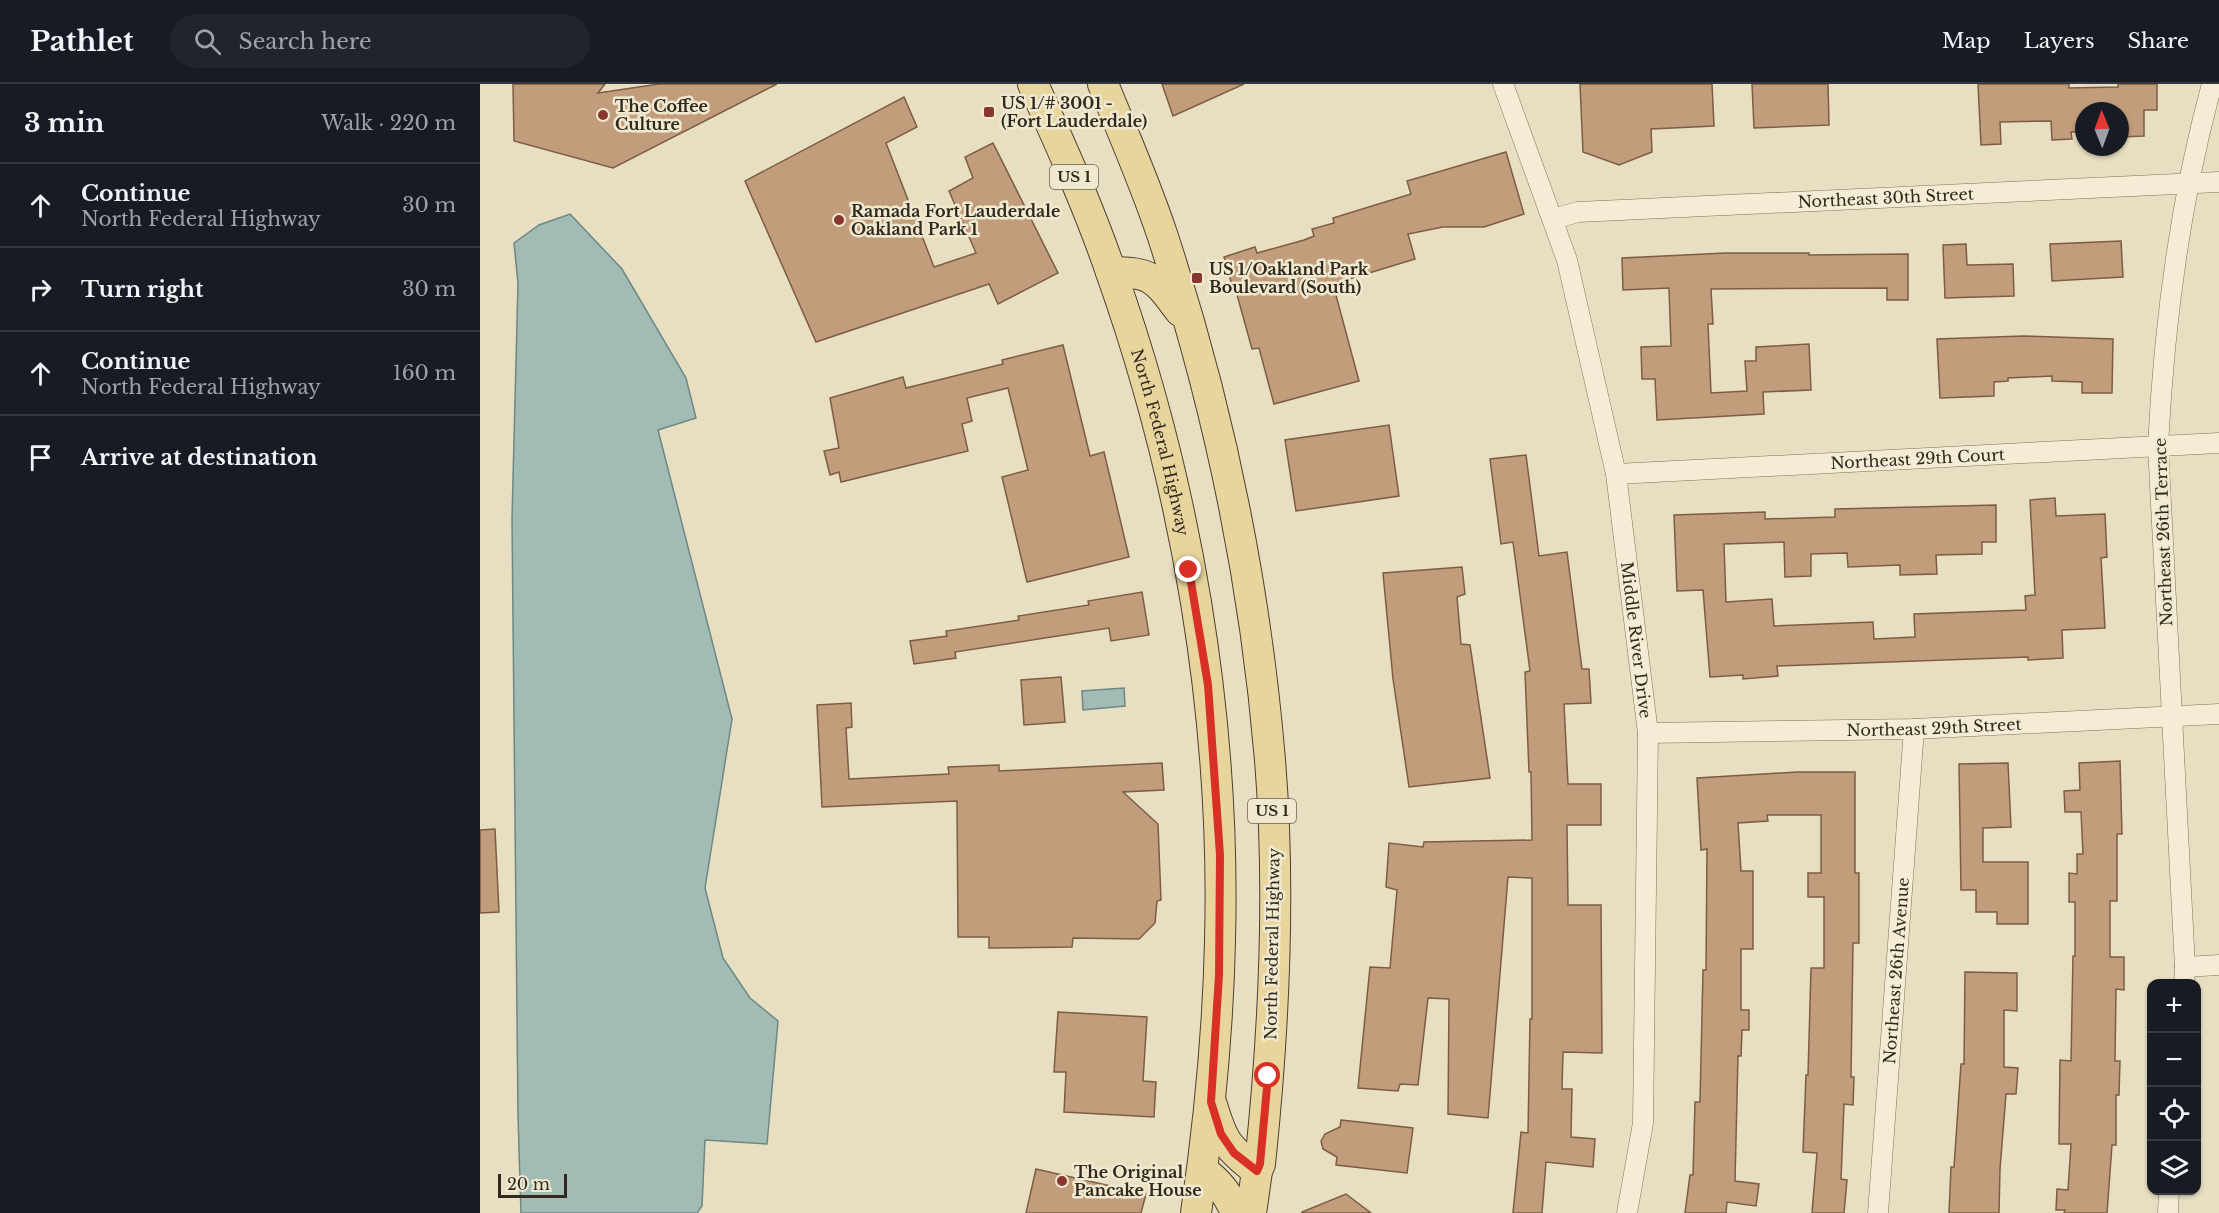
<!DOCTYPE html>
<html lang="en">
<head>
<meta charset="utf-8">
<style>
	body { margin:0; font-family:"Libre Baskerville",serif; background:#20242c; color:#f1f3f6 }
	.controls { position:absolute; right:18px; bottom:18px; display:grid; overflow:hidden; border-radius:12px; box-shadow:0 2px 4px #0004 }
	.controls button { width:54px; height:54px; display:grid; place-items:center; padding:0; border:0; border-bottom:2px solid #363941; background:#171b24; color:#f1f3f6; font:30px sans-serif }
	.compass { position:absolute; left:1595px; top:18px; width:54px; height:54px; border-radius:50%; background:#171b24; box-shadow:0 2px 4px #0004; rotate:359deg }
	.scale { position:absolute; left:18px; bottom:15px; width:69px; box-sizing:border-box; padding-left:6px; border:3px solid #31281e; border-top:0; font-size:16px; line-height:21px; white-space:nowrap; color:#31281e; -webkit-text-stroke:4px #f0e9d0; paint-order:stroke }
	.stop { position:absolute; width:18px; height:18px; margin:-14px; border:4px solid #d93025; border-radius:50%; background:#fff }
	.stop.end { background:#d93025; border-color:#fff; box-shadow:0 2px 6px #0008 }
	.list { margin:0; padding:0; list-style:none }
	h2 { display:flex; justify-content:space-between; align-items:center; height:78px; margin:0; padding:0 24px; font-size:26px }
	h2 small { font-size:20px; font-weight:400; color:#9ea1a6 }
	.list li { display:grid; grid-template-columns:39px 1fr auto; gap:18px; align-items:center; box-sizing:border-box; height:84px; padding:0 24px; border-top:2px solid #363941 }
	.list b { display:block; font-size:22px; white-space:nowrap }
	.list p { margin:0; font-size:20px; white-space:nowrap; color:#9ea1a6 }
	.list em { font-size:20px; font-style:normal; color:#9ea1a6 }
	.icon { flex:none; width:33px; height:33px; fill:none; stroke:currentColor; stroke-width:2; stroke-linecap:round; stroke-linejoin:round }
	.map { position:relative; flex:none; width:1739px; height:1129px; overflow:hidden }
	header { display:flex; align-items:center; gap:36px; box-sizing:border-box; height:84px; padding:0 30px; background:#171b24; border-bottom:2px solid #363941 }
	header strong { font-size:28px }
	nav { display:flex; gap:33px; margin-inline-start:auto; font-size:21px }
	.search { width:420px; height:54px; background:#20242c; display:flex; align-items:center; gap:15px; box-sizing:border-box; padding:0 21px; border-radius:33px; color:#9ea1a6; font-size:22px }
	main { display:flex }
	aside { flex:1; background:#171b24 }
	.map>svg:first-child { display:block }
	.water { fill:#a3bbb5; stroke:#6c8882; stroke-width:1.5 }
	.building { fill:#c29d7b; stroke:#7c5d44; stroke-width:1.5 }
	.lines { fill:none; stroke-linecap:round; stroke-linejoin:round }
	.street-casing { stroke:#80715b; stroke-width:21 }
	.primary-casing { stroke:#4e3f2f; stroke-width:32 }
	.street { stroke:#f4ecd4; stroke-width:20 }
	.primary { stroke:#e8d59d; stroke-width:30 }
	.route { stroke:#d93025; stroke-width:8 }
	.poi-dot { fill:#883632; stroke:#f0e9d0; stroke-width:2 }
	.labels { text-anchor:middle; stroke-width:5; stroke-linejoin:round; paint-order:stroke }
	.shield { fill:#f0e9d0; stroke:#6a6253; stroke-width:1.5 }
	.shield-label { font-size:15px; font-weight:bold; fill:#31281e }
	.poi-label { font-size:16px; font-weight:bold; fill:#31281e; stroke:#f0e9d0; text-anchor:start }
	.street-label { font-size:16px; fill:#31281e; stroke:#f0e9d0 }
</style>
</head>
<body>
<header>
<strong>Pathlet</strong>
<div class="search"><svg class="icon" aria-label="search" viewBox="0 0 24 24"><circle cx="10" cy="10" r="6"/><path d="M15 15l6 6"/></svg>Search here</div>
<nav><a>Map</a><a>Layers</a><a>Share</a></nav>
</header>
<main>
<aside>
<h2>3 min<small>Walk · 220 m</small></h2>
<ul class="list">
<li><svg class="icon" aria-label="ahead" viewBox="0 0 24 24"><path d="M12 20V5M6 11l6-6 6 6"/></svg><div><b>Continue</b><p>North Federal Highway</p></div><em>30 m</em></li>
<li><svg class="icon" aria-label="right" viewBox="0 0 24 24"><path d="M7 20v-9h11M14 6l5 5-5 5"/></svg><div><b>Turn right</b></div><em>30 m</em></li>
<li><svg class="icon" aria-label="ahead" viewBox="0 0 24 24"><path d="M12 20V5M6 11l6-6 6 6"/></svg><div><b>Continue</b><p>North Federal Highway</p></div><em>160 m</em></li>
<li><svg class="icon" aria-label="arrive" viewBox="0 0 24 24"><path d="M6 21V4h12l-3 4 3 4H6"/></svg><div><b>Arrive at destination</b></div></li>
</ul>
</aside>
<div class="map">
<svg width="1739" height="1129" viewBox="0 0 1739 1129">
	<rect width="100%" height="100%" fill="#e8dfc2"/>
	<g class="water">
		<polygon points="90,130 142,185 206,294 216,334 178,346 252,635 225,804 243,874 270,914 298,937 287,1060 225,1056 222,1122 217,1129 41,1129 38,1032 32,435 38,199 34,159 59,141"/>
		<polygon points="644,604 645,622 603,626 602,607"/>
	</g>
	<g class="building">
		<polygon points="33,0 125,0 118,9 179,0 297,0 133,84 34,57"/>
		<polygon points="682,0 764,0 693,32"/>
		<polygon points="1100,0 1232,0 1234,42 1171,45 1172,68 1139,81 1103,68"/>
		<polygon points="1272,0 1348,0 1349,41 1274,44"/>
		<polygon points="1498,0 1589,0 1589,4 1638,3 1638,0 1677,0 1677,26 1664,26 1664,52 1640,53 1640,27 1604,27 1604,48 1591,48 1592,55 1572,56 1571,37 1520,38 1521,60 1501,61"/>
		<polygon points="424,13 437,43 406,59 454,183 496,169 469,107 493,94 485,73 513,59 578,189 518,220 509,200 336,258 265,97"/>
		<polygon points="1026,68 1044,130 1004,143 963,143 928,150 935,175 853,200 879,297 794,320 779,264 772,265 756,207 754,208 744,173 775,163 777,169 824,156 834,152 832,145 854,139 853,134 931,110 927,97"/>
		<polygon points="1641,157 1643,193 1572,197 1570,160"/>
		<polygon points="1486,160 1487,181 1533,180 1534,212 1465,214 1463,161"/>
		<polygon points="1246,169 1329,169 1329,171 1428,170 1428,216 1407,216 1407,204 1231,205 1233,240 1228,240 1231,309 1267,307 1265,277 1276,277 1276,263 1329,260 1331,306 1283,308 1284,330 1177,336 1175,295 1162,295 1161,263 1191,262 1189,204 1143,206 1142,174"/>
		<polygon points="1543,252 1633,255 1632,309 1602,309 1602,298 1572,297 1572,292 1528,294 1528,297 1514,298 1514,312 1460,314 1457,255"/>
		<polygon points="583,261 610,372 624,368 649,473 547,498 522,393 548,386 528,304 487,314 492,337 482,340 488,367 361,398 359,388 350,391 344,367 359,364 350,314 423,293 426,304 523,280 522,276"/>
		<polygon points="909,341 919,412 816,427 805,356"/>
		<polygon points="1046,371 1059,472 1087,468 1102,585 1109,585 1111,619 1084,620 1088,700 1121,700 1121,741 1087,741 1088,821 1121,821 1122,969 1083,968 1082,1005 1092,1005 1091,1053 1115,1055 1113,1083 1066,1078 1062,1129 1033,1129 1041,1048 1048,1049 1050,935 1052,935 1052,794 1028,793 1008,1034 968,1030 969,915 948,914 938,1001 920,1000 918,1007 878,1004 890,883 910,884 917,806 906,803 909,759 943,763 944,758 1052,756 1051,688 1049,688 1045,588 1050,587 1033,458 1021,460 1010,375"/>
		<polygon points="1575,414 1576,432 1625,430 1627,473 1621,474 1625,544 1582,546 1583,574 1548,576 1548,573 1297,582 1298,592 1263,595 1263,591 1230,593 1223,506 1197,507 1194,431 1285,428 1285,435 1355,433 1355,425 1516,421 1516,458 1502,458 1502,470 1456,471 1457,490 1420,491 1420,481 1368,483 1367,469 1331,470 1331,492 1305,493 1304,458 1244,460 1246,518 1292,515 1294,542 1393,538 1394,555 1435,553 1434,530 1546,526 1545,512 1555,511 1550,416"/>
		<polygon points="982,483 985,510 977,513 981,560 990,561 1010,694 929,703 913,595 903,489"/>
		<polygon points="662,508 669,551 631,557 629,544 475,568 476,574 434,580 430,557 467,552 466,547 539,536 538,532 609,521 608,517"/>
		<polygon points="581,593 585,638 544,641 541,596"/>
		<polygon points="371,619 372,643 366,644 369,695 469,690 468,683 519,681 519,687 682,679 684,706 643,708 678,740 681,816 677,817 675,839 659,855 593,854 592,863 509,864 509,853 478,853 477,717 342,723 337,621"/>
		<polygon points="1640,677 1642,750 1637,750 1637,817 1630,817 1630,873 1644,873 1644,906 1636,905 1635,977 1640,977 1639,1011 1636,1011 1636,1061 1632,1061 1627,1129 1584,1129 1585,1126 1576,1126 1577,1105 1588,1106 1591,1060 1579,1060 1580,976 1591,977 1593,872 1595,872 1595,818 1589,818 1589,789 1597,790 1597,770 1603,770 1601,728 1585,728 1584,707 1600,706 1599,679"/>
		<polygon points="1528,679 1531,743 1503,744 1503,778 1548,778 1548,840 1517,840 1517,828 1496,828 1496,806 1481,806 1479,680"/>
		<polygon points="1317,688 1375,688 1375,789 1379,789 1379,859 1373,859 1371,993 1374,993 1373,1021 1364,1020 1361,1095 1367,1096 1364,1129 1332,1129 1337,1069 1323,1068 1326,991 1328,991 1331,884 1344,884 1344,813 1328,813 1328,789 1341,789 1341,731 1287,731 1288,737 1258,739 1261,787 1273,787 1273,865 1261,865 1261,926 1269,926 1269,946 1262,946 1261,972 1258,972 1255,1097 1279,1100 1276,1122 1247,1118 1246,1129 1205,1129 1210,1091 1213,1091 1215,1018 1220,1018 1223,886 1226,886 1227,765 1221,766 1217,694"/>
		<polygon points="15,745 19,828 0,829 0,746"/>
		<polygon points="1485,888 1537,889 1537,927 1524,926 1524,983 1538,984 1536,1010 1526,1010 1520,1085 1519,1129 1469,1129 1471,1083 1474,1083 1481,980 1484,980"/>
		<polygon points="578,928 667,933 663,997 676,998 674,1033 584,1028 586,988 574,988"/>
		<polygon points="861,1036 933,1044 927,1089 856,1081 857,1073 843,1065 841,1057 845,1050 860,1043"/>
		<polygon points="556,1085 666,1110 661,1129 546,1129"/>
		<polygon points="866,1110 891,1129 822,1129 822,1128"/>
	</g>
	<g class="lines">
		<defs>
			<g id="street">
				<path id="s1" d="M1023,0L1087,176L1136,390L1168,649L1163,1039L1147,1129"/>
				<path id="s2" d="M1073,135L1098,128L1739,98"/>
				<path id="s3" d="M1136,390L1739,359"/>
				<path id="s4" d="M1168,649L1434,645L1739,630"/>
				<polyline points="1705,883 1739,881"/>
				<path d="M1704,900L1705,883L1678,362C1684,241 1700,117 1732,0"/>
				<path id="s5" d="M1398,1129L1434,645"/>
				<polyline points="1688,1129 1689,1106"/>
			</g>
			<g id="primary">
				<path id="s6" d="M553,0C581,62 609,124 631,188C706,399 746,633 740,857C738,948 729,1039 716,1129"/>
				<path d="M623,0C643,49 665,99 682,150C738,320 775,497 790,676C801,810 794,947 780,1080L777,1087L771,1129"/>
				<path d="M631,188C673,188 676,195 700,227"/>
				<path d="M732,1021C743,1058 747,1063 777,1087"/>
				<path d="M723,1087C739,1098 749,1111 756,1129"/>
			</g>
		</defs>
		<use href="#street" class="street-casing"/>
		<use href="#primary" class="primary-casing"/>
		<use href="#street" class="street"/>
		<use href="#primary" class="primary"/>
	</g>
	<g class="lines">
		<polyline class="route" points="709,486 728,601 740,771 739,891 731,1018 741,1050 754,1069 777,1087 780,1080 788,992"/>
	</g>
	<g class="poi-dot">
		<rect x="503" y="22" width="12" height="12" rx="3"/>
		<circle cx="123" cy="31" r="6"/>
		<circle cx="359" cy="136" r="6"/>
		<rect x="711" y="188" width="12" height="12" rx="3"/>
		<circle cx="582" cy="1097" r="6"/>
	</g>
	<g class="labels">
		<g class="shield">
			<rect x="570" y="81" width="48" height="24" rx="4.5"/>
			<rect x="768" y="715" width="48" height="24" rx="4.5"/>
		</g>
		<g class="shield-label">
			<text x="594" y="98">US 1</text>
			<text x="792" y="732">US 1</text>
		</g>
		<g class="poi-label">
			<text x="521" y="25">US 1/# 3001 -<tspan x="521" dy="18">(Fort Lauderdale)</tspan></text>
			<text x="135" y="28">The Coffee<tspan x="135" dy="18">Culture</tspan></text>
			<text x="371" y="133">Ramada Fort Lauderdale<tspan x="371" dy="18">Oakland Park 1</tspan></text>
			<text x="729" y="191">US 1/Oakland Park<tspan x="729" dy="18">Boulevard (South)</tspan></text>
			<text x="594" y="1094">The Original<tspan x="594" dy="18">Pancake House</tspan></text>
		</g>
		<g class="street-label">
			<text dy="6" stroke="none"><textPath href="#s2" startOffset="334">Northeast 30th Street</textPath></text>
			<text dy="6" stroke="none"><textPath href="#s6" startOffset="381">North Federal Highway</textPath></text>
			<text dy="6" stroke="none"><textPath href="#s3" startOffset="302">Northeast 29th Court</textPath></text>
			<text transform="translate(1683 448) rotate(-92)" y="6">Northeast 26th Terrace</text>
			<text dy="6" stroke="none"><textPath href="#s1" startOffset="574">Middle River Drive</textPath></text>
			<text dy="6" stroke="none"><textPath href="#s4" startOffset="286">Northeast 29th Street</textPath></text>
			<text transform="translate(792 860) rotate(-89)" y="6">North Federal Highway</text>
			<text dy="6" stroke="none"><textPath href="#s5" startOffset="243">Northeast 26th Avenue</textPath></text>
		</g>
	</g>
</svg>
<div class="controls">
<button>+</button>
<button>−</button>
<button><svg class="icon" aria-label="locate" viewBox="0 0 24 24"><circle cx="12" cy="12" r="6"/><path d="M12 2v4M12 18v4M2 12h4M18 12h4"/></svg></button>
<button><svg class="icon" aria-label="layers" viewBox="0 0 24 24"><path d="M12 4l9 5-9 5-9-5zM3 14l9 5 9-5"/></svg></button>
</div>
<svg class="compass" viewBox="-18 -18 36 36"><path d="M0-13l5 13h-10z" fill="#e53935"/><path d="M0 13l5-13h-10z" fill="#9ea1a6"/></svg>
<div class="scale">20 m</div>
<div class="stop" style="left:788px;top:992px"></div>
<div class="stop end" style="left:709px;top:486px"></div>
</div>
</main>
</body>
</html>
